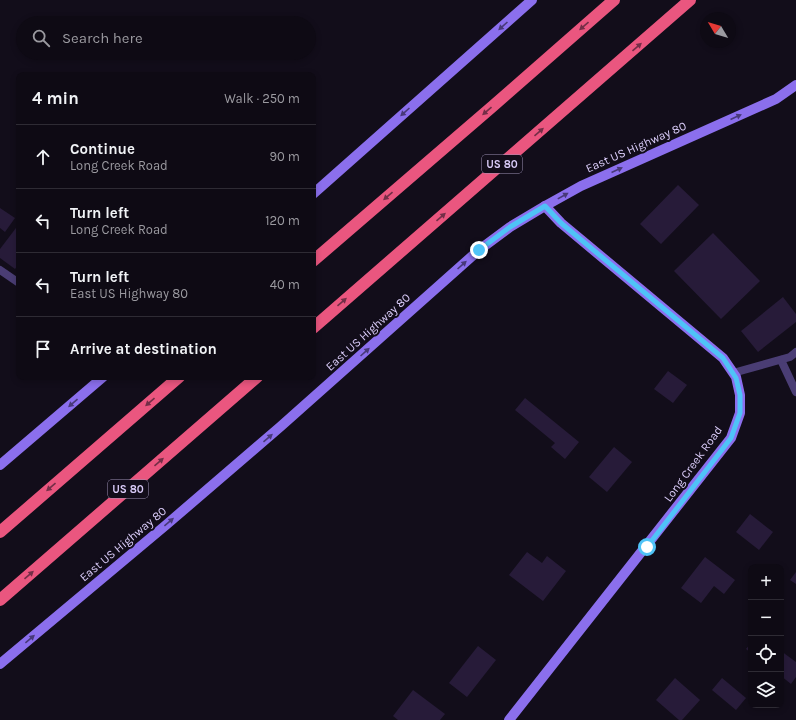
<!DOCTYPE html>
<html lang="en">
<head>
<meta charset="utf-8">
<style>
	body { margin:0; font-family:Karla,sans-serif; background:#17131d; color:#f1f3f6 }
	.controls { position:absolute; right:12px; bottom:12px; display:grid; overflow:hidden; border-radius:8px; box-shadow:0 2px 6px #0003 }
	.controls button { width:36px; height:36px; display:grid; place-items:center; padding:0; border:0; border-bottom:1px solid #2e2b34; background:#0e0a14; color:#f1f3f6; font:20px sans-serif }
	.compass { position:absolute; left:700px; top:12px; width:36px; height:36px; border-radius:50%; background:#0e0a14; box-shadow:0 2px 6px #0003; rotate:308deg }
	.stop { position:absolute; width:12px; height:12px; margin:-9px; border:3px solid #4fc3f7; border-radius:50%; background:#fff }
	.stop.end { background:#4fc3f7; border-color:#fff; box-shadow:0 1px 4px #0008 }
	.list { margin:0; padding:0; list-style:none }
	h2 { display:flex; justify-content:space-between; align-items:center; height:52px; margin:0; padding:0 16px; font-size:17px }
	h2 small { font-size:13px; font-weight:400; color:#9b9aa0 }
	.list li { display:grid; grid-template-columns:26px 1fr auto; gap:12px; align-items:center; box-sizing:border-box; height:64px; padding:0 16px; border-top:1px solid #2e2b34 }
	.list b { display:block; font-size:15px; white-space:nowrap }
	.list p { margin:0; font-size:13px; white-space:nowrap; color:#9b9aa0 }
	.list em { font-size:13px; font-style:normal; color:#9b9aa0 }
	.icon { flex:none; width:22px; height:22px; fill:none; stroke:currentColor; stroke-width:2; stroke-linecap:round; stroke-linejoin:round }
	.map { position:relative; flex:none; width:796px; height:720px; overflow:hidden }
	.search { position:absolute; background:#0e0a14; box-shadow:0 2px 6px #0003; left:16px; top:16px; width:300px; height:44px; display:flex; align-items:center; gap:10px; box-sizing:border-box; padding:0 14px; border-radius:22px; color:#9b9aa0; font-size:15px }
	.panel { position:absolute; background:#0e0a14; box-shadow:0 2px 6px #0003; left:16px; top:72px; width:300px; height:308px; border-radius:8px }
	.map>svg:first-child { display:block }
	.building { fill:#271b39 }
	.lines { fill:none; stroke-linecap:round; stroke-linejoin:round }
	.lane { stroke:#4a3d74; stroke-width:8 }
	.secondary { stroke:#8b6fed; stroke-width:10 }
	.highway { stroke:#ea567f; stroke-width:12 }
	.oneway { fill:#483979 }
	.oneway2 { fill:#732e47 }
	.route { stroke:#4fc3f7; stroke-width:5 }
	.labels { text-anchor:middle; stroke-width:4; stroke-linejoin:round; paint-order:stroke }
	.shield { fill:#120d1a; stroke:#9e93b6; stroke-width:1 }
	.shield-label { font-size:11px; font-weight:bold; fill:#daccf9 }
	.street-label { font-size:12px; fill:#daccf9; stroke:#120d1a }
</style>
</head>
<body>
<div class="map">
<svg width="796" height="720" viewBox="0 0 796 720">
	<rect width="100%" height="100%" fill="#120d1a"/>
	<g class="building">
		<polygon points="678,185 699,205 661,244 640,224"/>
		<polygon points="0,208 15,218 5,232 0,228"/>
		<polygon points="19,224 19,264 15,269 0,258 0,249"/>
		<polygon points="713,233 760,281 721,319 674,271"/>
		<polygon points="783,297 796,314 796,322 758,352 741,331"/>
		<polygon points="668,371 687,385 673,403 654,389"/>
		<polygon points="525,398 579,442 565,459 551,447 555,443 515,410"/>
		<polygon points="614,447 632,462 607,492 589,477"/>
		<polygon points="750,514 773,532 759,550 736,532"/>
		<polygon points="527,552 542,563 547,556 566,571 543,601 509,575"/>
		<polygon points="705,557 735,580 724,594 714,586 701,603 681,588"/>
		<polygon points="796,572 796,584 790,580"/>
		<polygon points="751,643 751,653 746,649"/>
		<polygon points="478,646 496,660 467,697 449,683"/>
		<polygon points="781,651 796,662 796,677 791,684 781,676"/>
		<polygon points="675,678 700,700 682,720 679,720 656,700"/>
		<polygon points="722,678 746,698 736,710 712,690"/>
		<polygon points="413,690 445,714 440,720 398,720 393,716"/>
	</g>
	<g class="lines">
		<g class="lane">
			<polyline points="0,270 19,283"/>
			<polyline points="781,360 796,392"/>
			<polyline points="733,373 790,357 796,352"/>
		</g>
		<g class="secondary">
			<polyline points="313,194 532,0"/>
			<polyline points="0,465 103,377"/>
			<polyline points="0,664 166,525 280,427 479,250 510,227 545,206 581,186 776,99 796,85"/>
			<polyline points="509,720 731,438 740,413 740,395 736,377 723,358 561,223 545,206"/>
		</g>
		<g class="highway">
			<polyline points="313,261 493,106 614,0"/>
			<polyline points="313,328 690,0"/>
			<polyline points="0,532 179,377"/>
			<polyline points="0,600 257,377"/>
		</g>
	</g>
	<defs><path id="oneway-solid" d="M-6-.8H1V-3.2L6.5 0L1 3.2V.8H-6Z"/></defs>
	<g class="oneway">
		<use href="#oneway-solid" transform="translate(503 26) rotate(138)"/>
		<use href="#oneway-solid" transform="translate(405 112) rotate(138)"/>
		<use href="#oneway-solid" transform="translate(736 117) rotate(-24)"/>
		<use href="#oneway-solid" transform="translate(617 170) rotate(-24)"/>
		<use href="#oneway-solid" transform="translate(563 196) rotate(-29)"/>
		<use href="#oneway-solid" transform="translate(462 265) rotate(-42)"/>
		<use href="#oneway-solid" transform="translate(365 352) rotate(-42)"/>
		<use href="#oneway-solid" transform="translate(73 403) rotate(139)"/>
		<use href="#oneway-solid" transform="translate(268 438) rotate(-41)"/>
		<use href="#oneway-solid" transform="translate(169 522) rotate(-40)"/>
		<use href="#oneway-solid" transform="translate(30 639) rotate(-40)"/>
	</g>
	<g class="oneway2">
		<use href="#oneway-solid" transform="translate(584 26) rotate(139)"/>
		<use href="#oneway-solid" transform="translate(637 47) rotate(-41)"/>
		<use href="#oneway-solid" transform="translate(487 111) rotate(139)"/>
		<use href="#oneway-solid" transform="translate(539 132) rotate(-41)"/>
		<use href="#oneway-solid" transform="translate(388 196) rotate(139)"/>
		<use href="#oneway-solid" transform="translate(441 217) rotate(-41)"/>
		<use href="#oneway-solid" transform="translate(342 302) rotate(-41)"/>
		<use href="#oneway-solid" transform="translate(150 402) rotate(139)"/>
		<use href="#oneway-solid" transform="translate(159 462) rotate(-41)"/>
		<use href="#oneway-solid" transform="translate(51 487) rotate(139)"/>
		<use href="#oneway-solid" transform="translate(29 575) rotate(-41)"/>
	</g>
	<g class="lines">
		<polyline class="route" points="479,250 510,227 545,206 561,223 723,358 736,378 740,395 740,413 731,438 647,547"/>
	</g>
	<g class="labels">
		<g class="shield">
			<rect x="482" y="155" width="40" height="18" rx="3"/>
			<rect x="108" y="480" width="40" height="18" rx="3"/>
		</g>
		<g class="shield-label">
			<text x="502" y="168">US 80</text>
			<text x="128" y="493">US 80</text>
		</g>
		<g class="street-label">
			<text transform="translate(636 147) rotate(-24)" y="4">East US Highway 80</text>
			<text transform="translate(368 332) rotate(-42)" y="4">East US Highway 80</text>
			<text transform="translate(693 464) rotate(-54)" y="4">Long Creek Road</text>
			<text transform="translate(123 544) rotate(-40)" y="4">East US Highway 80</text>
		</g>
	</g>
</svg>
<div class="controls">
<button>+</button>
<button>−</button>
<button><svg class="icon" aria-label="locate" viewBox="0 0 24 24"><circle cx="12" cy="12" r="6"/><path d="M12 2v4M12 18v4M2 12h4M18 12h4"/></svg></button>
<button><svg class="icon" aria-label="layers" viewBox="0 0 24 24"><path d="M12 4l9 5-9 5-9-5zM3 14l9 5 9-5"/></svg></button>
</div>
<svg class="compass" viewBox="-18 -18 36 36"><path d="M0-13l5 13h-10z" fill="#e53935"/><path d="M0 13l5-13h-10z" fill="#9b9aa0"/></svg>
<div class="stop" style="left:647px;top:547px"></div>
<div class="stop end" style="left:479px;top:250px"></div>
<div class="search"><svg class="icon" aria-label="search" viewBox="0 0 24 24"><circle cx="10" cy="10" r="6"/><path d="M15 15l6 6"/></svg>Search here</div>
<section class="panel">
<h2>4 min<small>Walk · 250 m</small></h2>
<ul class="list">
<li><svg class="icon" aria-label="ahead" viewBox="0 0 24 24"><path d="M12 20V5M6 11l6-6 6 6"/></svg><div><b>Continue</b><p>Long Creek Road</p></div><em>90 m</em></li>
<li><svg class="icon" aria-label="left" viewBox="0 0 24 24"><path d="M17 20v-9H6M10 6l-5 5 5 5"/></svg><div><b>Turn left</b><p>Long Creek Road</p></div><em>120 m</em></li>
<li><svg class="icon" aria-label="left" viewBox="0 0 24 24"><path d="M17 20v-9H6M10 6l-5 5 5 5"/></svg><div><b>Turn left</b><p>East US Highway 80</p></div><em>40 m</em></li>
<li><svg class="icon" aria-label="arrive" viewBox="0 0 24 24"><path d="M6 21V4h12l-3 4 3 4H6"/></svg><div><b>Arrive at destination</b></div></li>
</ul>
</section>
</div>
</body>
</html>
